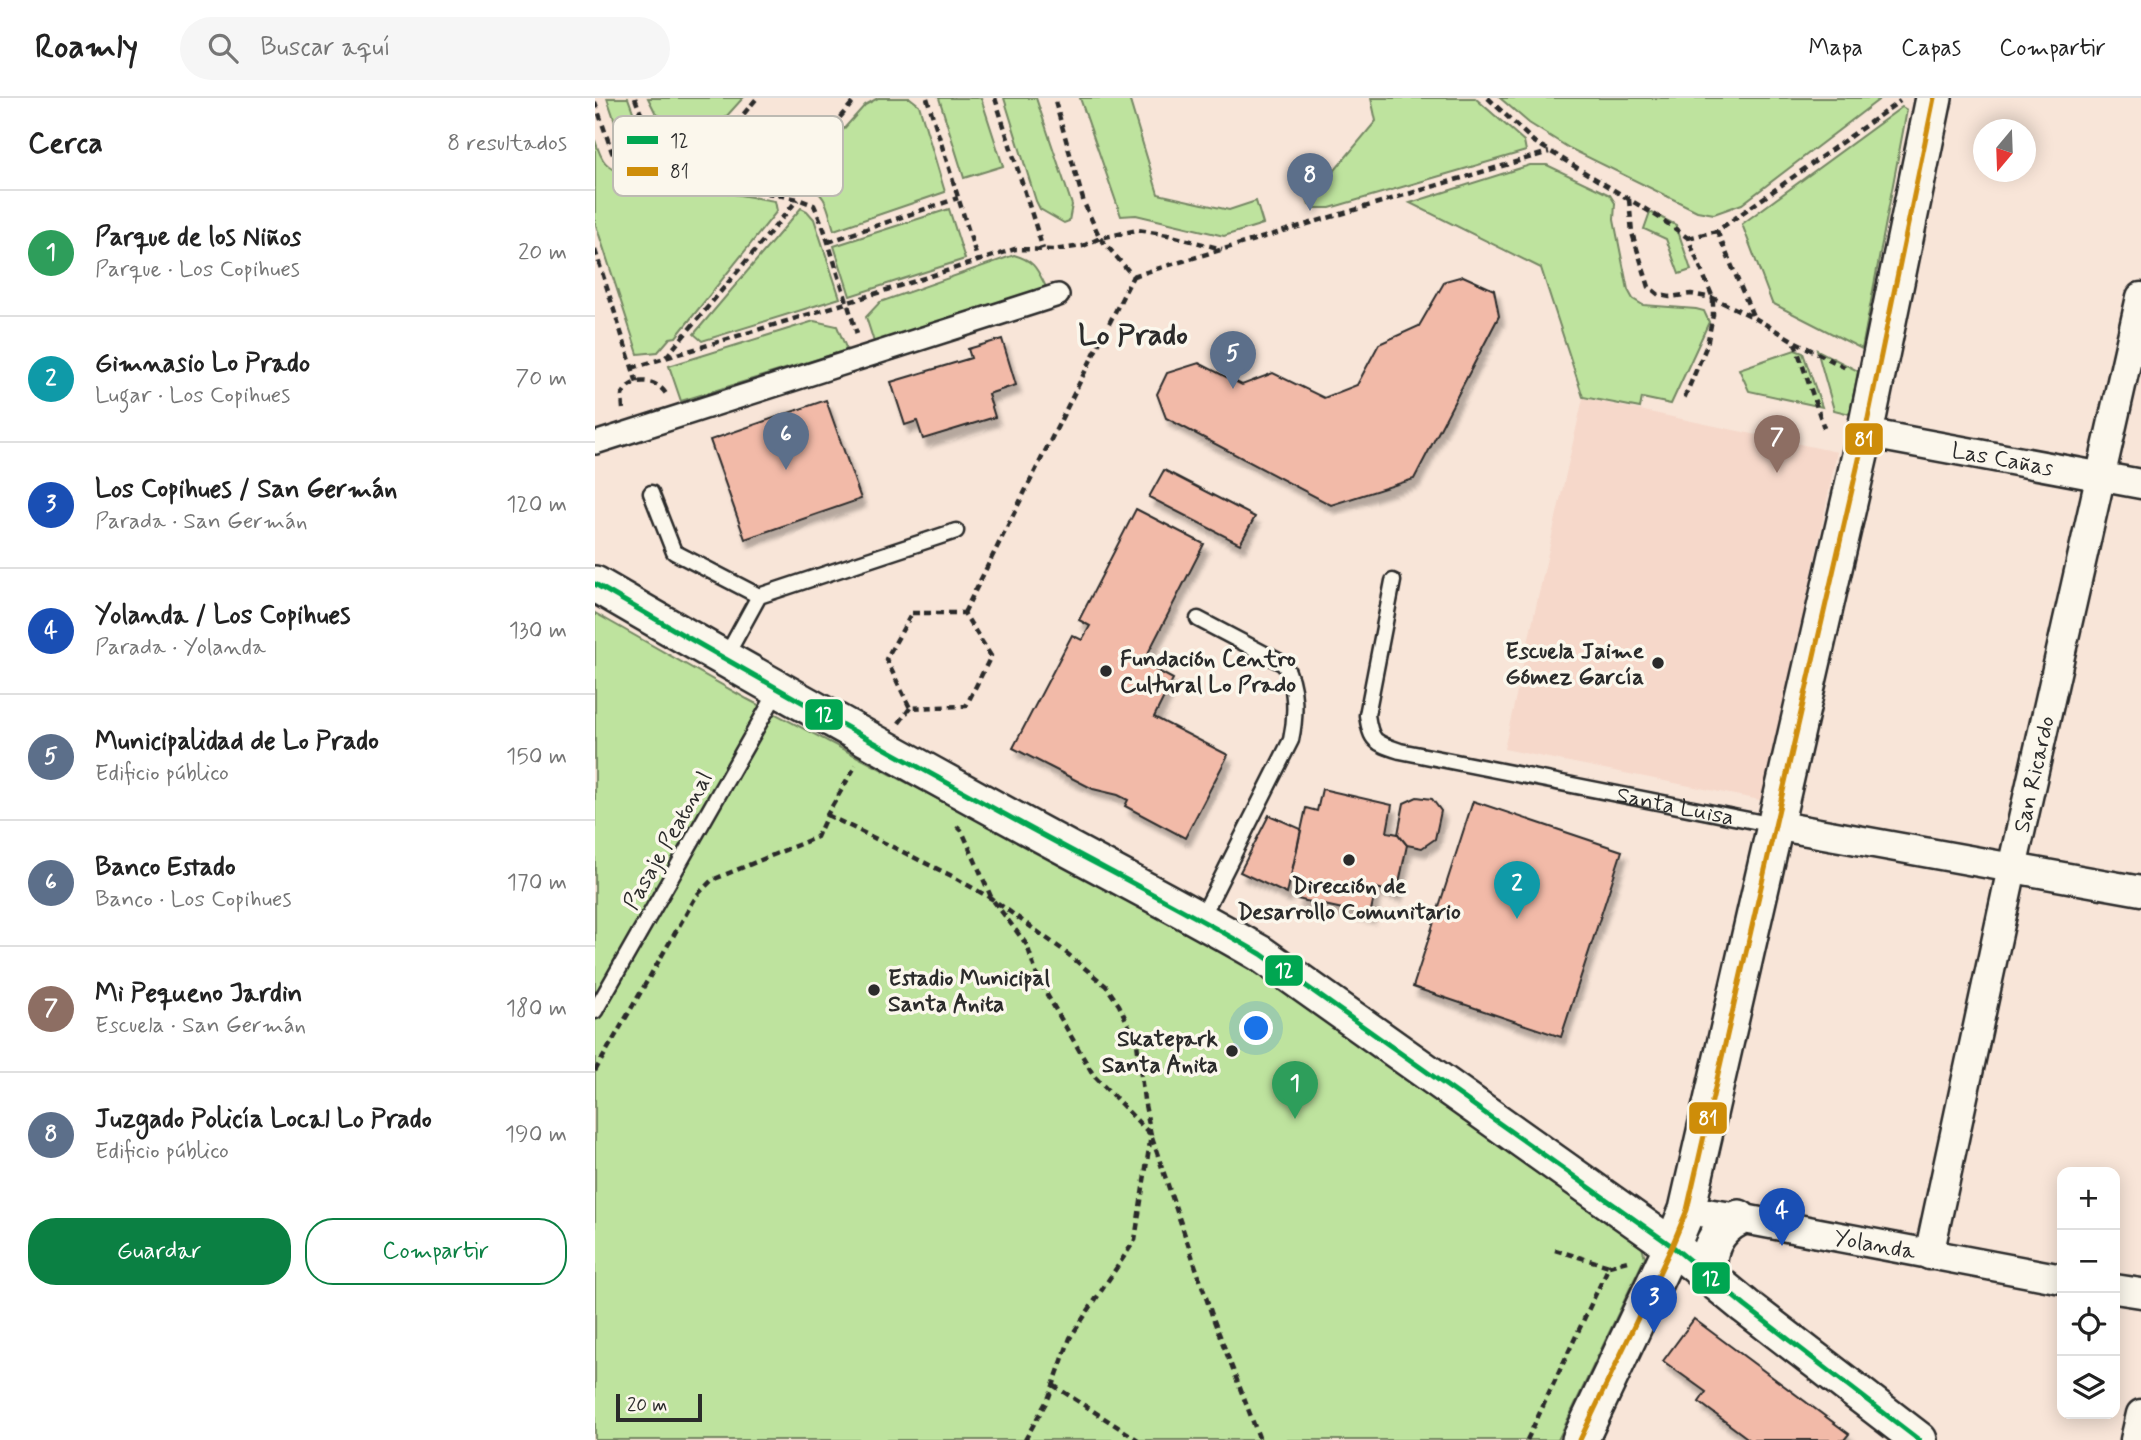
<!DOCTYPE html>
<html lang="es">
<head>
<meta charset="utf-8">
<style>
	body { margin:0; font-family:Mynerve,sans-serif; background:#f6f6f6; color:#222 }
	.controls { position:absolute; right:21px; bottom:21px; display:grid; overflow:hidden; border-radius:14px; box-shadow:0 4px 18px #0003 }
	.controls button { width:63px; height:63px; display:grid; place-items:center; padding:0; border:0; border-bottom:2px solid #e0e0e0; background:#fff; color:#222; font:35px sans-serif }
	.compass { position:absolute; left:1378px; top:21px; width:63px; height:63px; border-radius:50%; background:#fff; box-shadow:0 4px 18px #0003; rotate:199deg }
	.scale { position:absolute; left:21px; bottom:18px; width:86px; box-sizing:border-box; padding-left:7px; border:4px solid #2b2b2b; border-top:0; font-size:19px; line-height:24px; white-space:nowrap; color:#2b2b2b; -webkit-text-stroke:5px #fbf7ec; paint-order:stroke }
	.you { position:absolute; left:662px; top:931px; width:24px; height:24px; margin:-18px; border:5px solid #fff; border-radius:50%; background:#1a73e8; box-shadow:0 0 0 10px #1a73e833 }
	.badge { display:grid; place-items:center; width:46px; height:46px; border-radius:50%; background:#0b8043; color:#fff; font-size:23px; font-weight:700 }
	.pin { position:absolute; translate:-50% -58px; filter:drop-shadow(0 2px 4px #0008) }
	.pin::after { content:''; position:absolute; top:37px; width:24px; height:21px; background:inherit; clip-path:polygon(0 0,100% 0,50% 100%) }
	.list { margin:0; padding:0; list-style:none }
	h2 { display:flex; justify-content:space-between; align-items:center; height:91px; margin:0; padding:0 28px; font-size:30px }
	h2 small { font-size:23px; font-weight:400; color:#767676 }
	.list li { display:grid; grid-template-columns:46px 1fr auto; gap:21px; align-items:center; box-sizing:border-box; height:126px; padding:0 28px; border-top:2px solid #e0e0e0 }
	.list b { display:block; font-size:26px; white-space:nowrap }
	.list p { margin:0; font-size:23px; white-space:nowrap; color:#767676 }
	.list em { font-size:23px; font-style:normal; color:#767676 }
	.actions { display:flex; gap:14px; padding:21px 28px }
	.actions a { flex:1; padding:16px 0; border:2px solid #0b8043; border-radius:28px; text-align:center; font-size:24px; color:#0b8043 }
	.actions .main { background:#0b8043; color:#fff }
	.icon { flex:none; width:38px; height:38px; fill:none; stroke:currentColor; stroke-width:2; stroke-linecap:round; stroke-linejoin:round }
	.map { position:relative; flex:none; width:1546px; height:1342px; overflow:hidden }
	header { display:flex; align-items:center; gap:42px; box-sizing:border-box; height:98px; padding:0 35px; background:#fff; border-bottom:2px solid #e0e0e0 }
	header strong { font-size:33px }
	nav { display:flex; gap:38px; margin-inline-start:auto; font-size:24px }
	.search { width:490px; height:63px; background:#f6f6f6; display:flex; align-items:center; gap:18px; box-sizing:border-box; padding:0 24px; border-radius:38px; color:#767676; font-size:26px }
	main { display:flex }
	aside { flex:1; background:#fff }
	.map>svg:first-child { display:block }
	.built { fill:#f6d8ca }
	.green { fill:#bee39e; stroke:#748764; stroke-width:2 }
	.building { fill:#f2baa8; stroke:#2b2b2b; stroke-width:2; filter:url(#shadow) }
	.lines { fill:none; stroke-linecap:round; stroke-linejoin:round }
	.service-casing { stroke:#2b2b2b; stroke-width:19 }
	.pedestrian-casing { stroke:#2b2b2b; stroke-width:26 }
	.minor-casing { stroke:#2b2b2b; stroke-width:33 }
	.tertiary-casing { stroke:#2b2b2b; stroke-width:40 }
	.path { stroke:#2b2b2b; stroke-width:4.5; stroke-dasharray:7 5; stroke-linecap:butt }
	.service { stroke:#fbf7ec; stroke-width:14 }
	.pedestrian { stroke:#fbf7ec; stroke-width:21 }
	.minor { stroke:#fbf7ec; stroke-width:28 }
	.tertiary { stroke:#fbf7ec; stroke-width:35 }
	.bus-1-casing { stroke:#fbf7ec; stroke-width:10 }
	.bus-2-casing { stroke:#fbf7ec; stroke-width:10 }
	.bus-1 { stroke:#00a651; stroke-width:5 }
	.bus-2 { stroke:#ce8d09; stroke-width:5 }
	.poi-dot { fill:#2b2b2b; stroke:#fbf7ec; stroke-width:2.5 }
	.labels { text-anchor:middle; stroke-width:7; stroke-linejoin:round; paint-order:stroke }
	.street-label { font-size:23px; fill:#2b2b2b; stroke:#fbf7ec }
	.poi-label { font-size:23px; font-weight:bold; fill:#2b2b2b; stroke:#fbf7ec; text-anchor:end }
	.district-label { font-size:30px; font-weight:bold; fill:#2b2b2b; stroke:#fbf7ec }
	.key { fill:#fbf7ec; stroke:#bdbab2; stroke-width:2 }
	.key-label { font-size:19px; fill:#2b2b2b }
	.line-badge { stroke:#fbf7ec; stroke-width:2.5 }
	.badge-label { font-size:19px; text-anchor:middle; font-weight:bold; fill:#fff }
</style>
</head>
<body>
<header>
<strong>Roamly</strong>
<div class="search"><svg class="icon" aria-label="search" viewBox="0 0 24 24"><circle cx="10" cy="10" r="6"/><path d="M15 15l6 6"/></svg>Buscar aquí</div>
<nav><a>Mapa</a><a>Capas</a><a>Compartir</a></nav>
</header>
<main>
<aside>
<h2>Cerca<small>8 resultados</small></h2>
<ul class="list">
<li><span class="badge" style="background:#2e9e5b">1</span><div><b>Parque de los Niños</b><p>Parque · Los Copihues</p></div><em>20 m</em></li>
<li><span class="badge" style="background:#0f9aa8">2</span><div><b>Gimnasio Lo Prado</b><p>Lugar · Los Copihues</p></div><em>70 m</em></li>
<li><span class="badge" style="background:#1a4fb4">3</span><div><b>Los Copihues / San Germán</b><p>Parada · San Germán</p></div><em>120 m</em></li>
<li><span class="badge" style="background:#1a4fb4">4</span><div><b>Yolanda / Los Copihues</b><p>Parada · Yolanda</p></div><em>130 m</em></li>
<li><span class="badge" style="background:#5c6f8a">5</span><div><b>Municipalidad de Lo Prado</b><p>Edificio público</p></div><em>150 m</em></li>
<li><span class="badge" style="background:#5c6f8a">6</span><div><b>Banco Estado</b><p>Banco · Los Copihues</p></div><em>170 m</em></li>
<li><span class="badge" style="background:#8d6e63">7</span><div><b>Mi Pequeno Jardin</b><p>Escuela · San Germán</p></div><em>180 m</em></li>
<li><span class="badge" style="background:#5c6f8a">8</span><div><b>Juzgado Policía Local Lo Prado</b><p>Edificio público</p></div><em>190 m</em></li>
</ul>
<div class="actions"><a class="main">Guardar</a><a>Compartir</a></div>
</aside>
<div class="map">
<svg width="1546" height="1342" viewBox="0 0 1546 1342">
	<defs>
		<filter id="shadow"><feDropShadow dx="4.5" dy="8" stdDeviation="2" flood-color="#0004"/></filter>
	</defs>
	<rect width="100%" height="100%" fill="#f8e5d8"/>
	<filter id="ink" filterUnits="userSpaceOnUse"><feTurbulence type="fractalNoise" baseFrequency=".0143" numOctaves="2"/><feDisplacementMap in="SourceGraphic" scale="14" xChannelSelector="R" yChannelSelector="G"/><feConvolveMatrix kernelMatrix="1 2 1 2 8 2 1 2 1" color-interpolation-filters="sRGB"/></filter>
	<g filter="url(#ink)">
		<polygon class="built" points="988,300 1242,354 1170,703 909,651"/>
		<g class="green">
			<polygon points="12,0 33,0 44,30 52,35 108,47 93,64 35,53 28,47"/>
			<polygon points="53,0 148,0 121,30 67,19 61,16"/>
			<path d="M283,0H315L324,7L350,94L239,132C232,110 233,97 211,86L113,68L127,52L206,66L221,62L270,7Z"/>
			<polygon points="344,0 386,0 408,68 369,80"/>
			<polygon points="409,0 441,0 477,107 474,123 469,125 445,111 441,103"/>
			<polygon points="485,0 534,0 563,96 634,112 661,103 668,126 629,138 541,117 526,118"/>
			<polygon points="776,0 880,0 929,43 931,53 735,110 721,110 714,107 707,87 736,77 781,23"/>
			<polygon points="905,0 1286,0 1147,106 1119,116 1102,113 974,50 934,25"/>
			<polygon points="1307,9 1312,12 1267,251 1177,205 1147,126"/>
			<path d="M0,42C7,65 10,68 32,78L180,103L182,113L81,239L75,240L63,254L43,256L0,124Z"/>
			<polygon points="935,67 952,67 1015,97 1020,105 1019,122 1033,192 1038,201 1048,207 1101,211 1109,213 1114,224 1076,306 1047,300 1045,310 988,299 946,170 815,105"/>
			<polygon points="206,110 212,113 219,121 245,200 107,243 99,236"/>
			<polygon points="354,111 370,161 255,198 239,148"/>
			<polygon points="1055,114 1081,127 1096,172 1084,176 1071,141 1049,131"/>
			<path d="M419,157C440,163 442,171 451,189L279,244L271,219L285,204Z"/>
			<polygon points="219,223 242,228 252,252 86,303 74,268"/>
			<polygon points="1200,252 1208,255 1227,309 1154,293 1144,271"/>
			<polygon points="1222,252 1263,273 1255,316 1239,312"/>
			<polygon points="0,515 152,601 639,856 1044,1140 1050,1159 963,1342 0,1342"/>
		</g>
		<g class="building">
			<polygon points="868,178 899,192 904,218 819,381 736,407 571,320 562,296 572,275 604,265 647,287 678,275 729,300 762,287 784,246 824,228 850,183"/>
			<polygon points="407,241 421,287 393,296 400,319 328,341 322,323 310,327 296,284 376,260 373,251"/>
			<polygon points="231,302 266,401 150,441 115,342"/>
			<polygon points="569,372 660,419 645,446 554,399"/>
			<polygon points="541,411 609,446 548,565 578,581 559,619 633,657 590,740 530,708 533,702 523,697 498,691 418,650 477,537 487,542 495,528 484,522"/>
			<polygon points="727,691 797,707 792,734 803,736 812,747 802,795 781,790 775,817 702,801 707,780 696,778 711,710 722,713"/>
			<polygon points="822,699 837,701 846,713 840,741 827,750 812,747 803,736 809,705"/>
			<polygon points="878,703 1027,753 966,939 818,889"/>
			<polygon points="674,717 706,731 692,796 645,774"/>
			<polygon points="1099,1221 1254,1336 1249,1342 1155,1342 1104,1304 1111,1294 1068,1263"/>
		</g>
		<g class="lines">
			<defs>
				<g id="service">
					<polyline points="56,395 79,454 164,498"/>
					<path id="s1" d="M798,483L772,617C776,644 780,645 805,653L1179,727"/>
					<path d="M603,521L689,566C702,587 701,619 696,642L606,821"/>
					<polyline points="130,560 164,498 361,433"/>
					<polyline points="0,913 183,592"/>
				</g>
				<polyline id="pedestrian" points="0,345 463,197"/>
				<g id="minor">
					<path id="s2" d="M1270,335L1546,386"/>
					<polyline points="1179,727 1546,793"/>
					<path id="s3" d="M1092,1112L1144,1120L1467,1181"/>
					<path id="s4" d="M1334,1157L1417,770L1546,199"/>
					<polyline points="1520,1191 1546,1195"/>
					<polyline points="1540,1342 1546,1316"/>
				</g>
				<g id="tertiary">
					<path d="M0,486C139,567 279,645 420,722C502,767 585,809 666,856L1077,1148L1150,1208L1324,1342"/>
					<path d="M1115,1179C1110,1154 1121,1131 1144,1120"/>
					<polyline points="985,1342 1077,1148 1092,1112 1270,335 1339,0"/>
				</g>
			</defs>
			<use href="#service" class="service-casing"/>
			<use href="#pedestrian" class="pedestrian-casing"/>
			<use href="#minor" class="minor-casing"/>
			<use href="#tertiary" class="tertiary-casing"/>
			<g class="path">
				<path d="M40,0C45,14 47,22 59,29L199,57L216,53L259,3V0"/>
				<polyline points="332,0 383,163"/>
				<polyline points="400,0 448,151"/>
				<polyline points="893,0 938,43 1065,120 1093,140 1118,200 1118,217 1112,247 1088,303"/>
				<polyline points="0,4 17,54 21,62 31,67 203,101 219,107 229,131 262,236"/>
				<polyline points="92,78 127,42 162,0"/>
				<polyline points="1034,101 1037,135 1054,189 1064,197 1075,199 1096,196 1118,200 1158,219 1199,243 1251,270"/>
				<polyline points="1122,133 1158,218"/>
				<polyline points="1093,140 1122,133 1305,3"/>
				<polyline points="233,144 363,100"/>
				<polyline points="0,152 42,285"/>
				<polyline points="538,178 954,54"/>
				<polyline points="1200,245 1229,330"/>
				<polyline points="71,259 203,101"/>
				<polyline points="37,270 251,205 420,151 458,152 488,148 505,140 543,132 573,137 627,151"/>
				<path d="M28,311L27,297C27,297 33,288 34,288C46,279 64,284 71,296"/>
				<polygon points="317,515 369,515 396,558 371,608 315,610 291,561"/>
				<polyline points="369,515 538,178 505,140 489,105 459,0"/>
				<polyline points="304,625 315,610"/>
				<polyline points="232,717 357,778 397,801 468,852 511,888 524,907 542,945 549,1002 556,1037 540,1142 475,1240 454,1299 430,1342"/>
				<polyline points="362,728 367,733 397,801 432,847 443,881 499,978 556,1037 618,1220 665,1342"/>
				<polyline points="0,973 102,797 117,782 222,739 232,717 261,667"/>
				<polyline points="960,1152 1014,1168"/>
				<polyline points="458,1287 543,1342"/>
				<polyline points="932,1342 1014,1168 1036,1162"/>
			</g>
			<use href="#service" class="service"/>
			<use href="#pedestrian" class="pedestrian"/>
			<use href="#minor" class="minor"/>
			<use href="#tertiary" class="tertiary"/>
			<defs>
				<path id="bus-1" d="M0,486C139,567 279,645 420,722C502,767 585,809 666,856L1077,1148L1150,1208L1324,1342"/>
				<polyline id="bus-2" points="985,1342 1077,1148 1092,1112 1270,335 1339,0"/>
			</defs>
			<use href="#bus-1" class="bus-1-casing"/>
			<use href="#bus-2" class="bus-2-casing"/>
			<use href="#bus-1" class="bus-1"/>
			<use href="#bus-2" class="bus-2"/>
		</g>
	</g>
	<g class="poi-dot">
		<circle cx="1063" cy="565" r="7"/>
		<circle cx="511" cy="573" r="7"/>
		<circle cx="754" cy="762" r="7"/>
		<circle cx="279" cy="892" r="7"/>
		<circle cx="637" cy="953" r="7"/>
	</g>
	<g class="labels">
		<g class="street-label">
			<text dy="8" stroke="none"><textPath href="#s2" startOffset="140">Las Cañas</textPath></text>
			<text dy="8" stroke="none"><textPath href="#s4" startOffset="492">San Ricardo</textPath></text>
			<text dy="8" stroke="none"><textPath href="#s1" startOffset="471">Santa Luisa</textPath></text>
			<text transform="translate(72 742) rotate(-60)" y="8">Pasaje Peatonal</text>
			<text dy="8" stroke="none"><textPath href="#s3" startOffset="191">Yolanda</textPath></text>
		</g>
		<g class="poi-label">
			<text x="1049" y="560">Escuela Jaime<tspan x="1049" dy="26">Gómez García</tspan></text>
			<text x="525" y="568" text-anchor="start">Fundación Centro<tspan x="525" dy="26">Cultural Lo Prado</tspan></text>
			<text x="754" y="795" text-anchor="middle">Dirección de<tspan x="754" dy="26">Desarrollo Comunitario</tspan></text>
			<text x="293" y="887" text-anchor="start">Estadio Municipal<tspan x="293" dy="26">Santa Anita</tspan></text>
			<text x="623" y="948">Skatepark<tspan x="623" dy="26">Santa Anita</tspan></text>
		</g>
		<g class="district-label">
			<text x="538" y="246">Lo Prado</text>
		</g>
	</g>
	<rect x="18" y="18" width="230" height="80" rx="10" class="key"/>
	<rect x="32" y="38" width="31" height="8" fill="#00a651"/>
	<rect x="32" y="69" width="31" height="9" fill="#ce8d09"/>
	<g class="key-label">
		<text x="75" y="49">12</text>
		<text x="75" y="80">81</text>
	</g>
	<g class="line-badge">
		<rect x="1249" y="324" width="40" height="34" rx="7" fill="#ce8d09"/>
		<rect x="209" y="600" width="40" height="33" rx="7" fill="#00a651"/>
		<rect x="669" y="856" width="40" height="33" rx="7" fill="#00a651"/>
		<rect x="1093" y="1003" width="40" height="34" rx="7" fill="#ce8d09"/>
		<rect x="1096" y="1163" width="40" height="34" rx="7" fill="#00a651"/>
	</g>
	<g class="badge-label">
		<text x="1269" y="348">81</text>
		<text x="229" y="623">12</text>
		<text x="689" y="879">12</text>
		<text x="1113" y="1027">81</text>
		<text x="1116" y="1187">12</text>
	</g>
</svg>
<div class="controls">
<button>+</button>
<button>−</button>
<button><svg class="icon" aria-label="locate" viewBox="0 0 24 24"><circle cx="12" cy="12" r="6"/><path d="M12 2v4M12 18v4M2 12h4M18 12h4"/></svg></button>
<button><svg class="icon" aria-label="layers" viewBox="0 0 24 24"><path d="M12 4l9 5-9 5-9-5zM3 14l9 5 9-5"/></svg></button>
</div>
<svg class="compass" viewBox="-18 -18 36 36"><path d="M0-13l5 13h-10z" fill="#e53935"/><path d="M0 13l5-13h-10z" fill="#767676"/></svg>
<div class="scale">20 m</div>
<div class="you"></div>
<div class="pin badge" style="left:700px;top:1021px;background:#2e9e5b">1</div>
<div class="pin badge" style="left:922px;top:821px;background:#0f9aa8">2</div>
<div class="pin badge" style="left:1059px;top:1235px;background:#1a4fb4">3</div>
<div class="pin badge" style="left:1187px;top:1148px;background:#1a4fb4">4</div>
<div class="pin badge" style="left:638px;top:291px;background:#5c6f8a">5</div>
<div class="pin badge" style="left:191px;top:372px;background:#5c6f8a">6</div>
<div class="pin badge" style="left:1182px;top:375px;background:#8d6e63">7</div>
<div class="pin badge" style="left:715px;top:113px;background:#5c6f8a">8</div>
</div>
</main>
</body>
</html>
